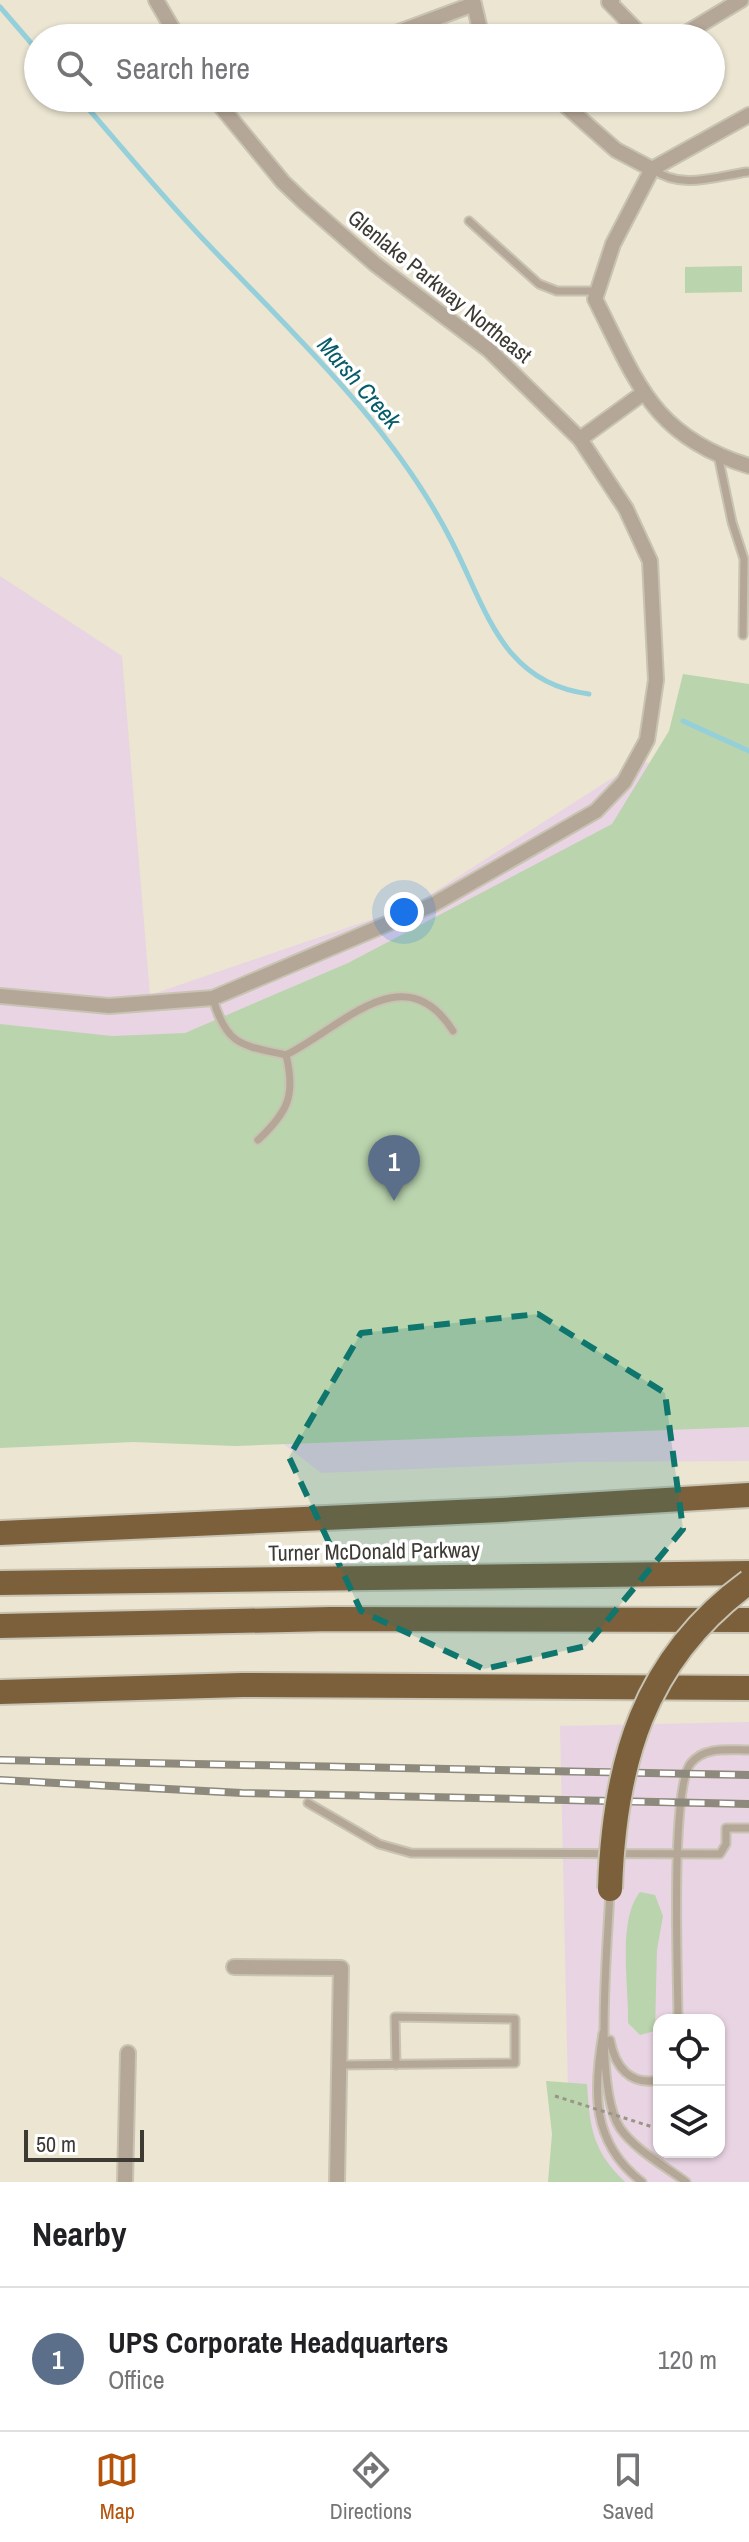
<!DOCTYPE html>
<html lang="en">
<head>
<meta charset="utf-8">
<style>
	body { margin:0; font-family:"Archivo Narrow",sans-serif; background:#f2f2f2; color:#202124 }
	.controls { position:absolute; right:24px; bottom:24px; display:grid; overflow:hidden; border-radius:16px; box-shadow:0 2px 6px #0004 }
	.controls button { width:72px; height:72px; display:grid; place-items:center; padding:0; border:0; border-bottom:2px solid #e0e0e0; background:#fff; color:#202124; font:40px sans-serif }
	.scale { position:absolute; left:24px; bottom:20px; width:120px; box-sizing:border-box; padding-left:8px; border:4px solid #3c3a32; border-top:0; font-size:22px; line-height:28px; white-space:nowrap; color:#3c3a32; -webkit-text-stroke:6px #fff; paint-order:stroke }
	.you { position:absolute; left:404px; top:912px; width:28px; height:28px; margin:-20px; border:6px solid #fff; border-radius:50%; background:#1a73e8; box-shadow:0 0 0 12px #1a73e833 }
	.badge { display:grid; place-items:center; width:52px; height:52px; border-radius:50%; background:#b45309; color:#fff; font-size:26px; font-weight:700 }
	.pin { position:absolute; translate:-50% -66px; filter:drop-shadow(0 2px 4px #0008) }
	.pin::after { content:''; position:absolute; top:42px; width:28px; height:24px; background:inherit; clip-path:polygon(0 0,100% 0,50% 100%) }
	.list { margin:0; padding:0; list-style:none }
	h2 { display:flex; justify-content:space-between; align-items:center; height:104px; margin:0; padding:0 32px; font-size:34px }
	h2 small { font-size:26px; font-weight:400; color:#757577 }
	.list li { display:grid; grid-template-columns:52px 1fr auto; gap:24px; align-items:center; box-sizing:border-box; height:144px; padding:0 32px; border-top:2px solid #e0e0e0 }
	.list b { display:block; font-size:30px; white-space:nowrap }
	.list p { margin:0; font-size:26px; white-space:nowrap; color:#757577 }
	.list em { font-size:26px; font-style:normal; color:#757577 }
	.icon { flex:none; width:44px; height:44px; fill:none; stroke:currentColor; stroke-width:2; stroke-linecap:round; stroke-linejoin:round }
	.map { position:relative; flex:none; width:749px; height:2182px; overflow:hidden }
	.search { position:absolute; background:#fff; box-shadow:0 2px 6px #0004; left:24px; right:24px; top:24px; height:88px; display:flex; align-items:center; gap:20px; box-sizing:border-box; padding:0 28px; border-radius:44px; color:#757577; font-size:30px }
	.sheet { height:248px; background:#fff }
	nav { display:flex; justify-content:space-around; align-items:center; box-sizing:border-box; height:112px; border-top:2px solid #e0e0e0; background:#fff; font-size:22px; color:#757577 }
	nav a { display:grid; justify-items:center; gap:4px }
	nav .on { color:#b45309 }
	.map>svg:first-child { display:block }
	.commercial { fill:#e9d4e3; fill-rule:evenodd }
	.green { fill:#bad4ae }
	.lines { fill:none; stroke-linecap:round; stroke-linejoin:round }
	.stream { stroke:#94cfda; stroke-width:5 }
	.service-casing { stroke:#c8c3b2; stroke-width:11 }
	.minor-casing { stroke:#c8c3b2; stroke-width:18 }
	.motorway-casing { stroke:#c8c3b2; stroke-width:28 }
	.service { stroke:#b5a797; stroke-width:7 }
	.minor { stroke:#b5a797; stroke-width:14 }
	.motorway { stroke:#7c603c; stroke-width:24 }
	.rail-casing { stroke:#8d897c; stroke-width:8 }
	.rail { stroke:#fff; stroke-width:5; stroke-dasharray:15; stroke-linecap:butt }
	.motorway-bridge-casing { stroke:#c8c3b2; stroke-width:28; stroke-linecap:butt }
	.path-bridge { stroke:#999587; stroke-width:3; stroke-dasharray:4 4; stroke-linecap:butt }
	.motorway-bridge { stroke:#7c603c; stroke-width:24 }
	.marked { fill:#0f766e; fill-opacity:0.2; stroke:#0f766e; stroke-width:6; stroke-dasharray:16 10; stroke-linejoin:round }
	.labels { text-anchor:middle; stroke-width:7; stroke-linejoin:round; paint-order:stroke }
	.street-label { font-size:22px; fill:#3c3a32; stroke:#fff }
	.water-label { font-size:24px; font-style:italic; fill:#055c68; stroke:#fff }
</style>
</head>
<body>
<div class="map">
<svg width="749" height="2182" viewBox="0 0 749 2182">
	<rect width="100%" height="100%" fill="#ebe5d2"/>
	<g class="commercial">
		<polygon points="0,576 122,656 150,995 414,905 639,761 749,785 749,1461 578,1462 321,1473 264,1429 0,1025"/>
		<path d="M749,1722V2182H570L560,1726ZM659,2020H719V2152H659Z"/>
	</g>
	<g class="green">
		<polygon points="742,266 742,292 685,293 685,267"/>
		<polygon points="683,674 749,684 749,1427 235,1446 133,1442 0,1448 0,1024 112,1036 185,1033 348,963 612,824 669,731"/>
		<path d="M640,1892L655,1895L663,1916L657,1950L655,2031L640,2035L628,2023C629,1986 617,1920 640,1892Z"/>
		<path d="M546,2081L587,2084C590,2128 592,2150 625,2182H548L552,2134Z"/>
	</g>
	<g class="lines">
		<g class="stream">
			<polyline points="0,7 38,51"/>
			<path d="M79,98C120,145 160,194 203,239C292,333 393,425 452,542C487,610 502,683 589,694"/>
			<polyline points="683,721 749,751"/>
		</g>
		<defs>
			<g id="service">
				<path d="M652,169C682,190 713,177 747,172"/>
				<polyline points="469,221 539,284 557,291 597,291"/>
				<polyline points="718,455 732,522 744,559 743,635"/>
				<path d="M213,999C227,1046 241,1045 286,1055C340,1029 404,953 453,1031"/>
				<path d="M258,1140C288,1112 296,1095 286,1055"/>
				<polyline points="308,1803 379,1844 411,1853 720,1854 726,1844 726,1828 749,1828"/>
				<path d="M610,1891C608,1944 593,2087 620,2128C635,2150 665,2166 686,2182"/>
				<path d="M678,2020C678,1977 670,1788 691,1763C705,1746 729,1750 749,1750"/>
				<path d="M603,2033C593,2091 591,2143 642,2182"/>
				<path d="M610,2040C615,2067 630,2086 659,2080"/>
				<polyline points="339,2065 515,2063 515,2019 395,2017 396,2065"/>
			</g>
			<g id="minor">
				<polyline points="156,0 178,38"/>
				<polyline points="612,0 609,2 644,38"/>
				<polyline points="383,38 474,4 482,38"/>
				<polyline points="678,38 741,0"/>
				<path d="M557,98L616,150L652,169L613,244L595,299C637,382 652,436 749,466"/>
				<polyline points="652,169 749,115"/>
				<polyline points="580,439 642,394"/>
				<polyline points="0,996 109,1006 213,998 434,904 596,811 624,782 647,740 656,680 650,561 626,509 580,439 489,350 375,264 304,202 283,182 214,98"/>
				<polyline points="234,1967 341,1968 337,2182"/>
				<polyline points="125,2182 128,2053"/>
			</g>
			<g id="motorway">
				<polyline points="0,1533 501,1510 749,1495"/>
				<polyline points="0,1583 749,1573"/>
				<polyline points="0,1626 331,1619 749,1620"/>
				<polyline points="0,1692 242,1685 749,1688"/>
			</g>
		</defs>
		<use href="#service" class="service-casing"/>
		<use href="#minor" class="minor-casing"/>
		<use href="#motorway" class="motorway-casing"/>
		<use href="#service" class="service"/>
		<use href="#minor" class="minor"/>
		<use href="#motorway" class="motorway"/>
		<defs>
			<g id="rail">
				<polyline points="0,1760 749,1775"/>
				<polyline points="0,1780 242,1793 749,1804"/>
			</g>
		</defs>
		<use href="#rail" class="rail-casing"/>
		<use href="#rail" class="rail"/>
		<defs>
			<path id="motorway-bridge" d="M610,1889C614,1764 643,1659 749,1582"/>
		</defs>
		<use href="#motorway-bridge" class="motorway-bridge-casing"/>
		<polyline class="path-bridge" points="555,2096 659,2129"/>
		<use href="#motorway-bridge" class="motorway-bridge"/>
	</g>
	<path class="marked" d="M538,1314L665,1393L683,1529L586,1646L484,1669L361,1611L289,1457L361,1333Z"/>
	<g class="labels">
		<g class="street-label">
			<text transform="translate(440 286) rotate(39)" y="8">Glenlake Parkway Northeast</text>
			<text transform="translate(374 1551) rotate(-1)" y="8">Turner McDonald Parkway</text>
		</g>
		<g class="water-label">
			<text transform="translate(359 383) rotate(49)" y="8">Marsh Creek</text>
		</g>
	</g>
</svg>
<div class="controls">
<button><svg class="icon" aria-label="locate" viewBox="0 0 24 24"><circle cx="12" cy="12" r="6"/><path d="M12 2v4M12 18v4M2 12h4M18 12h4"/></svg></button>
<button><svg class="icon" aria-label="layers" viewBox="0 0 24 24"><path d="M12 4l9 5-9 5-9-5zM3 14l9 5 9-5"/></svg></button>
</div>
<div class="scale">50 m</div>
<div class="you"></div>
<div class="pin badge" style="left:394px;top:1201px;background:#5c6f8a">1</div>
<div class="search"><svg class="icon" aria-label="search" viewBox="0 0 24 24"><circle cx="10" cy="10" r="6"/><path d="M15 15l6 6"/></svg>Search here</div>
</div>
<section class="sheet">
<h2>Nearby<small></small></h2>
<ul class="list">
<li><span class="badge" style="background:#5c6f8a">1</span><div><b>UPS Corporate Headquarters</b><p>Office</p></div><em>120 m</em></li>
</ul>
</section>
<nav>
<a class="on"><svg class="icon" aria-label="map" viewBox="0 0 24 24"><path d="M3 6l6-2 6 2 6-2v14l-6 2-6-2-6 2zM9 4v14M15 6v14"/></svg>Map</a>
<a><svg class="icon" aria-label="directions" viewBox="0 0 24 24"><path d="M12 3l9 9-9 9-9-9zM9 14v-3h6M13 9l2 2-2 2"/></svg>Directions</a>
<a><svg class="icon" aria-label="saved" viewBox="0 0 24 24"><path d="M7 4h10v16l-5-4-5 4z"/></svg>Saved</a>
</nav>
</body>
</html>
